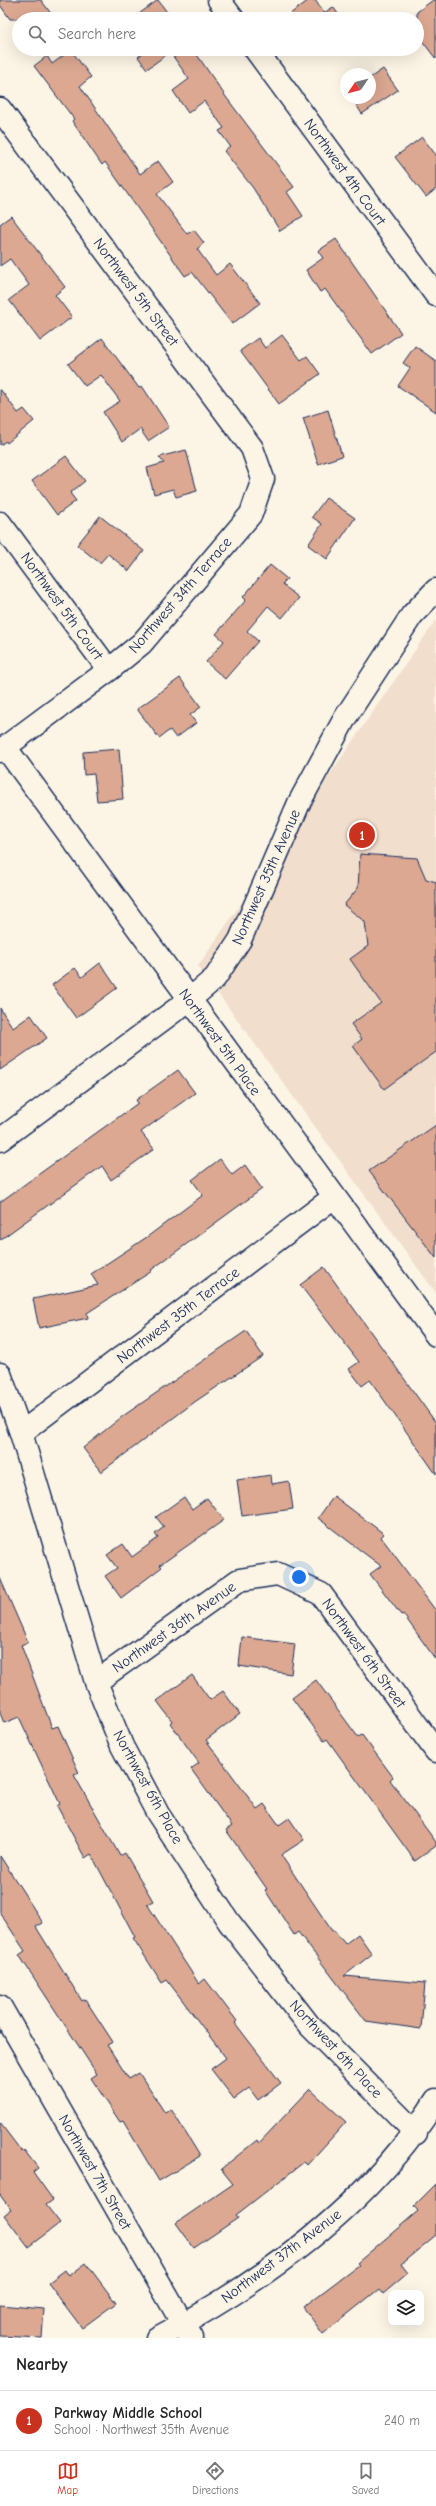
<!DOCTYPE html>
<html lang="en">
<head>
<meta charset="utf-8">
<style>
  :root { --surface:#fff; --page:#f6f6f6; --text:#222; --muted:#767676; --line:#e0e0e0; --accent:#c8321e }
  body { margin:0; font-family:"Comic Neue",sans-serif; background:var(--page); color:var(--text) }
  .controls { position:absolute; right:12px; bottom:12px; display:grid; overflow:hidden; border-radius:8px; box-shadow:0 4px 16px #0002 }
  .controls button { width:36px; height:36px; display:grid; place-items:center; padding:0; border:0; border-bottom:1px solid var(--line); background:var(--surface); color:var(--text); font:20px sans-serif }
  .compass { position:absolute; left:340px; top:68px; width:36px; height:36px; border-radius:50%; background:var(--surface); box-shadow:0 4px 16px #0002; rotate:235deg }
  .you { position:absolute; left:299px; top:1577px; width:14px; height:14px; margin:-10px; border:3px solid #fff; border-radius:50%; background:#1a73e8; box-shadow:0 0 0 6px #1a73e833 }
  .badge { display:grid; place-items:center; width:26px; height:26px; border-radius:50%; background:var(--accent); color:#fff; font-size:13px; font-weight:700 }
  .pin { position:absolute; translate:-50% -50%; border:2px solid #fff; box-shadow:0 1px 4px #0006 }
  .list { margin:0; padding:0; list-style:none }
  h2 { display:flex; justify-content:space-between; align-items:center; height:52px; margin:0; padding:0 16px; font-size:17px }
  h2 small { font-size:13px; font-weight:400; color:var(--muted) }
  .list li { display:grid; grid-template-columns:26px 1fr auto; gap:12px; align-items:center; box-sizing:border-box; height:60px; padding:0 16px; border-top:1px solid var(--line) }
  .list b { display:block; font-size:15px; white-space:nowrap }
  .list p { margin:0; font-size:13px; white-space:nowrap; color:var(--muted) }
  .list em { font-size:13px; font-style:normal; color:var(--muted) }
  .icon { flex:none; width:22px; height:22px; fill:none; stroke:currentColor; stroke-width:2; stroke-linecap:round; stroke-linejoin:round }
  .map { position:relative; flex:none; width:436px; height:2338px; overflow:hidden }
  .search { position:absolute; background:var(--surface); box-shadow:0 4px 16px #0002; left:12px; right:12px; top:12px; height:44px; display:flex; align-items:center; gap:10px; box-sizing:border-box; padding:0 14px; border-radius:22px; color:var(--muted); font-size:15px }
  .sheet { height:112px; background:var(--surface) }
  nav { display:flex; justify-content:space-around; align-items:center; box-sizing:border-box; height:56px; border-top:1px solid var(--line); background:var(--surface); font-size:11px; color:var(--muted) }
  nav a { display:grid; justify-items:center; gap:2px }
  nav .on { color:var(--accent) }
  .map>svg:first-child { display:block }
  .built { fill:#f2decc }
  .building { fill:#dca891; stroke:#1b2f5e }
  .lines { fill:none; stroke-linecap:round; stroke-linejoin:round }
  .minor-casing { stroke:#1b2f5e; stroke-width:25 }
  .minor { stroke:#fcf5e5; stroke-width:22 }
  .labels { text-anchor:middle; stroke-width:3; stroke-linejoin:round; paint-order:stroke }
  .street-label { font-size:15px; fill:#1b2f5e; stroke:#fcf5e5 }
</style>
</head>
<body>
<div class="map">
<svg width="436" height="2338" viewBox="0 0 436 2338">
  <rect width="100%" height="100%" fill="#fcf5e5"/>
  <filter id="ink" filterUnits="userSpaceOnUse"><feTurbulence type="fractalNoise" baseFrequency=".025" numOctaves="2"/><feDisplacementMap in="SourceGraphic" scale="8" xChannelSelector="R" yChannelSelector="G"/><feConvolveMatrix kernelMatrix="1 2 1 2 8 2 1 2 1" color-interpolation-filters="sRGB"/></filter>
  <g filter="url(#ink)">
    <path class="built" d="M436 620V1293L198 966Z"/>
    <path class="building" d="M0 0H41L55 19H10L0 5Z
      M158 0 172 19H132Z
      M309 0H315L324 13 333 7 342 19H294L290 14Z
      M433 0H436V59L417 34V12Z
      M143 49H193L226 97 294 187 287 192 303 216 280 231 253 188 224 151 230 146 219 131 224 128 204 101 188 113 173 91 189 79 170 52 147 69 138 57 145 51Z
      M71 50 91 77 80 86 140 174 158 161 173 182 157 194 187 234 194 230 204 243 197 249 216 275 230 264 260 303 232 324 192 272 185 276 105 162 102 165 72 121 74 119 34 66 47 56 52 64Z
      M383 69 398 90 362 114 352 98H370V78Z
      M422 137 436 155V189L426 197 395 157Z
      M11 216 65 287 55 295 72 317 40 341 9 300 29 285 10 259 0 266V224Z
      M336 239 401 333 372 354 325 289 320 292 306 270 323 258 318 251Z
      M282 335 301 360 307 356 320 374 279 404 240 351 258 338 265 348Z
      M102 338 139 388 142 386 169 427 148 441 140 429 122 442 103 412 120 401 101 375 85 386 68 364Z
      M415 346 436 361V412L398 386 410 368 403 363Z
      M0 389 18 413 24 409 34 421 7 443 6 441 0 445Z
      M328 410 342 456 318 464 303 418Z
      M186 450 197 491 176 497 173 489 154 494 147 468 164 463 159 457Z
      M66 456 85 481 70 493 76 501 57 515 32 481Z
      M326 498 355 518 327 559 308 545 322 524 312 517Z
      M100 516 144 551 129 571 108 554 100 563 77 545Z
      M270 565 287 579 282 584 299 598 282 618 268 606 247 631 258 641 225 679 206 662 224 641 216 634 246 600 243 597Z
      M180 678 201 707 190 715 196 723 176 738 170 730 159 738 137 709Z
      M119 749 123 799 97 801 94 774 84 775 83 752Z
      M360 854 417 858 426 879 436 882V1052L384 1089 353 1046 362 1039 351 1024 381 1003 350 959 368 946 365 922 344 905 358 888Z
      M100 963 117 988 76 1018 52 985 75 968 82 977Z
      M0 1008 13 1028 31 1015 47 1038 0 1070Z
      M178 1070 195 1093 141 1132 154 1149 111 1180 102 1166 0 1240V1202L138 1103 136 1100Z
      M436 1125V1258L369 1171Z
      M220 1159 232 1175 245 1165 262 1189 151 1270 152 1271 87 1313 88 1318 39 1328 33 1299 98 1285 91 1274 147 1237 203 1195 192 1180Z
      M324 1267 436 1423V1474L370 1380 362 1386 349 1369 359 1362 300 1285Z
      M246 1331 263 1356 196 1401 101 1472 83 1448 123 1416Z
      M271 1475 272 1484 289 1481 293 1509 242 1516 237 1480Z
      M334 1496 384 1534 381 1537 436 1611V1660L403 1614 401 1615 370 1574 381 1566 318 1518Z
      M184 1497 192 1509 207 1498 224 1520 160 1565 162 1567 121 1598 105 1576 117 1568 107 1555 123 1544 132 1557 158 1538 155 1534 164 1527 156 1517Z
      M0 1578 28 1642 21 1645 52 1728 58 1726 79 1773 74 1775 120 1856 125 1853 153 1901 147 1904 199 1984 205 1979 237 2021 235 2023 281 2083 258 2100 249 2088 234 2099 211 2069 226 2058 167 1980 162 1983 133 1938 135 1937 91 1854 85 1858 57 1806 60 1804 19 1717 4 1723 0 1713Z
      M242 1637 295 1644 291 1674 239 1666Z
      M192 1675 210 1700 223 1691 240 1714 206 1740 257 1809 264 1804 279 1825 289 1818 304 1840 281 1855 332 1931 334 1930 345 1944 358 1934 372 1954 344 1976 425 1983 421 2029 366 2021 298 1932 294 1935 265 1890 267 1889 226 1830 232 1826 191 1769 199 1763 170 1723 172 1721 157 1701Z
      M316 1680 358 1737 362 1735 393 1777 390 1780 436 1842V1846L415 1861 327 1739 324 1741 292 1698Z
      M0 1856 43 1923 36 1927 82 2001 85 1999 113 2042 107 2045 129 2079 139 2073 165 2113 171 2109 200 2156 159 2181 123 2121 120 2122 91 2078 97 2074 19 1955 25 1951 0 1913Z
      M310 2089 346 2122 307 2165 304 2162 236 2215 238 2218 194 2248 176 2223 233 2184 221 2169 257 2140 259 2143Z
      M0 2123 22 2152 24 2150 38 2168 33 2172 53 2200 46 2205 60 2223 28 2247 4 2215 11 2210 0 2195Z
      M436 2184V2235L401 2264 408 2273 383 2294 379 2289 323 2334 303 2307 359 2265 357 2263 418 2211 414 2206Z
      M86 2263 116 2303 82 2328 48 2283 65 2270 69 2276Z
      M0 2305 44 2309 42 2338 0 2336Z"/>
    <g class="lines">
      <g class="minor-casing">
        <path id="minor" d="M219 0 233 19
          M255 49 436 295
          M0 109 252 448 263 479 251 514 142 643 109 670 0 751
          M0 523 109 670
          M5 747 436 1335
          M0 1140 189 1000 215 978 240 940 299 803 345 718 412 615 436 590
          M0 1374 21 1433 96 1682 122 1746 158 1814 229 1922 309 2025 416 2133
          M21 1433 334 1197
          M96 1682 239 1580 278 1574 321 1594 436 1751
          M0 2006 191 2338
          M157 2338C265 2281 370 2205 436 2100"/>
      </g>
      <use href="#minor" class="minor"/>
    </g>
  </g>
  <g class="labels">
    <g class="street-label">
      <text transform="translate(345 172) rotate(54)" y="5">Northwest 4th Court</text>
      <text transform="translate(136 292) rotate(53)" y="5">Northwest 5th Street</text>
      <text transform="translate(180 595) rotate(-49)" y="5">Northwest 34th Terrace</text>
      <text transform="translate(62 606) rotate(54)" y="5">Northwest 5th Court</text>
      <text transform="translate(266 877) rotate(-66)" y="5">Northwest 35th Avenue</text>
      <text transform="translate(220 1042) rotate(54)" y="5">Northwest 5th Place</text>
      <text transform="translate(178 1315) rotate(-37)" y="5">Northwest 35th Terrace</text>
      <text transform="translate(174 1627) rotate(-35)" y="5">Northwest 36th Avenue</text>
      <text transform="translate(364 1653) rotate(54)" y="5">Northwest 6th Street</text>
      <text transform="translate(148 1787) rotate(61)" y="5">Northwest 6th Place</text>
      <text transform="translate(336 2049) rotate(47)" y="5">Northwest 6th Place</text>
      <text transform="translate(95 2172) rotate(60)" y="5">Northwest 7th Street</text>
      <text transform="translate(281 2256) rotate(-37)" y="5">Northwest 37th Avenue</text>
    </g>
  </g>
</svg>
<div class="controls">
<button><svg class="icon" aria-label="layers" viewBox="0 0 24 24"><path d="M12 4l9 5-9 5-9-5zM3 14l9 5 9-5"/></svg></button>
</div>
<svg class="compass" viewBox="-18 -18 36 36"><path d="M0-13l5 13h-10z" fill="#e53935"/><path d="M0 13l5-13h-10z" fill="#767676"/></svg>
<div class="you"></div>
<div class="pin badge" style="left:362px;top:835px">1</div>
<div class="search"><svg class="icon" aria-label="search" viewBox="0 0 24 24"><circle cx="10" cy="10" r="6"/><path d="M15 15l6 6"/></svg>Search here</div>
</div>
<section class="sheet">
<h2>Nearby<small></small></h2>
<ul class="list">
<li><span class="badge">1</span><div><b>Parkway Middle School</b><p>School · Northwest 35th Avenue</p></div><em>240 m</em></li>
</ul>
</section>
<nav>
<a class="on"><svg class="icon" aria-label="map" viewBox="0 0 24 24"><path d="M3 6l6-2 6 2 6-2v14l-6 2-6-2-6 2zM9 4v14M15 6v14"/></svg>Map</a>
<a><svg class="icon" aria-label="directions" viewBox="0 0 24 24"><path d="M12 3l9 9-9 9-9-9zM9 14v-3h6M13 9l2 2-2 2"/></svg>Directions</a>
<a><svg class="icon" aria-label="saved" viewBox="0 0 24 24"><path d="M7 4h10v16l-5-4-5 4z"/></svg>Saved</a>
</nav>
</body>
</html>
